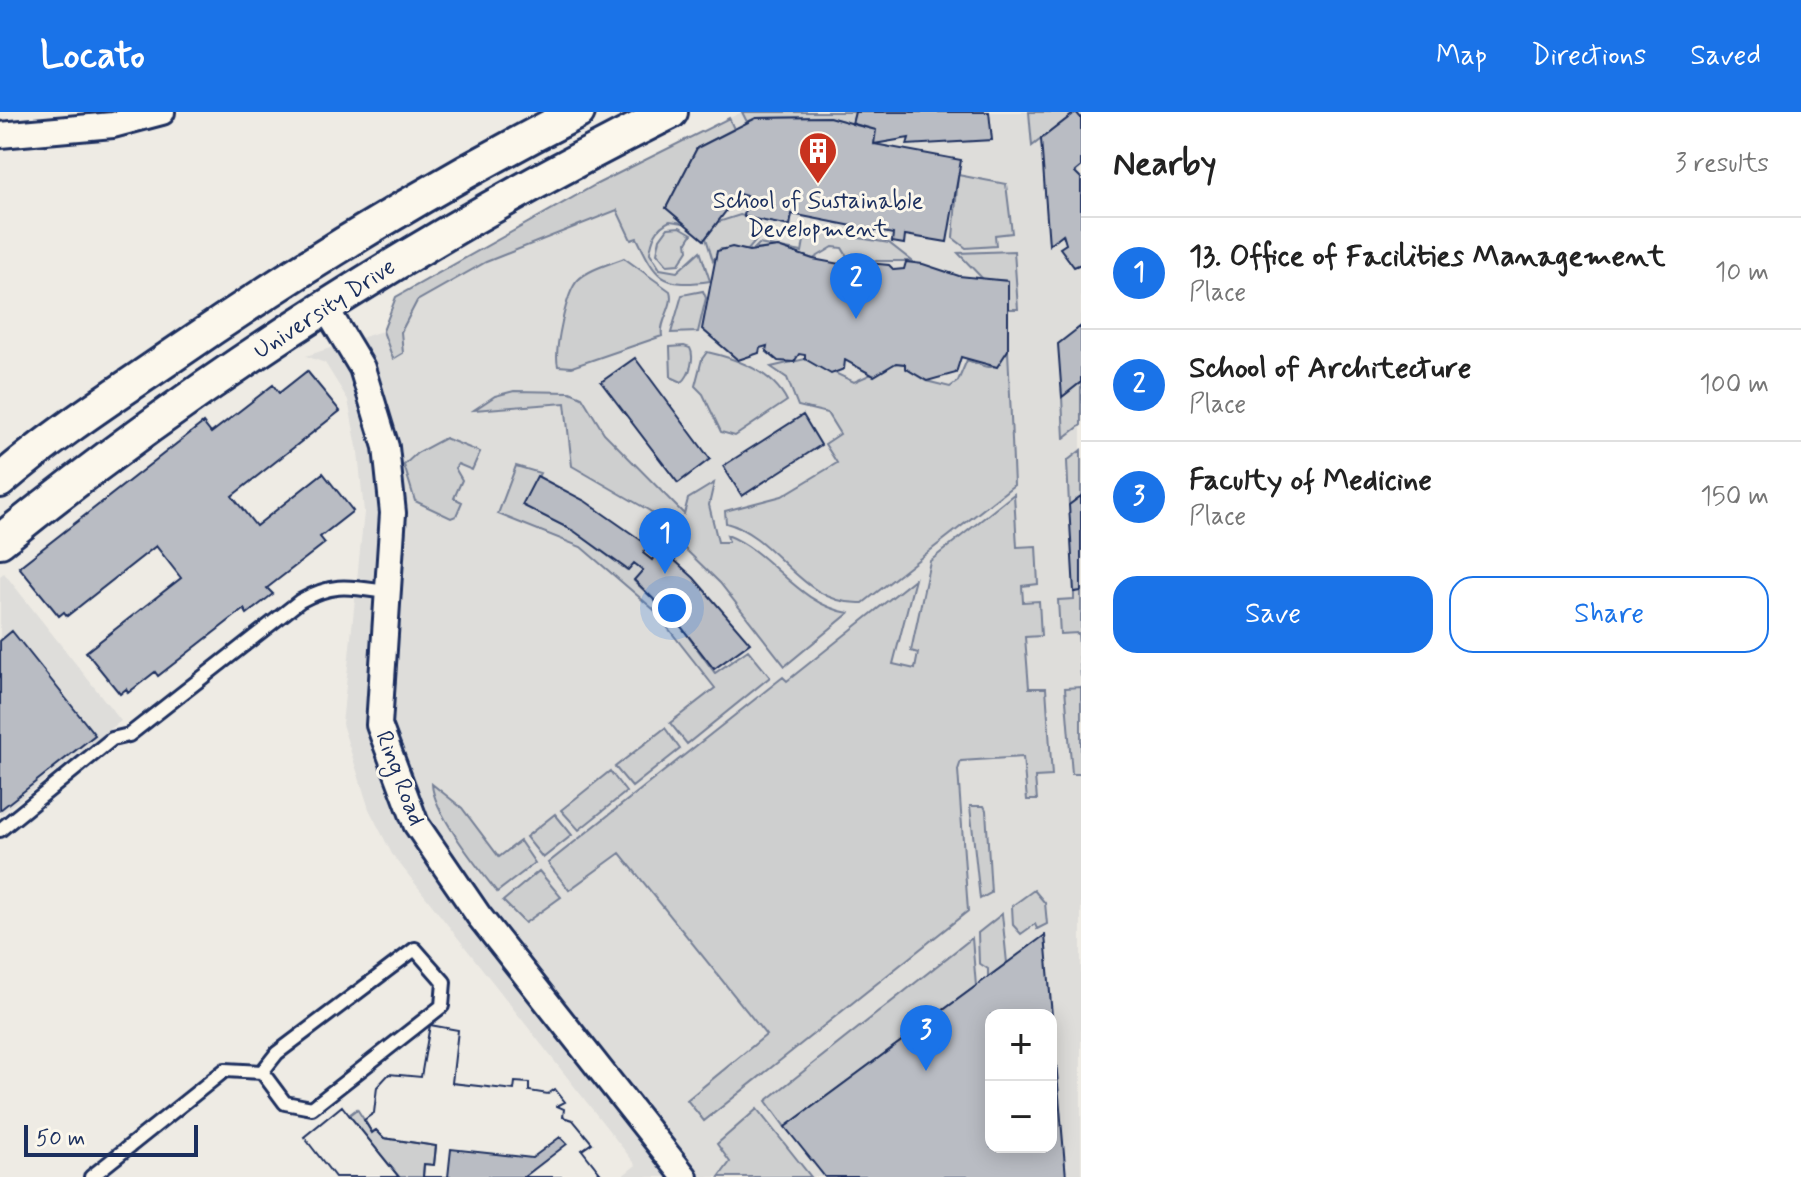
<!DOCTYPE html>
<html lang="en">
<head>
<meta charset="utf-8">
<style>
  :root { --surface:#fff; --page:#f6f6f6; --text:#222; --muted:#767676; --line:#e0e0e0; --accent:#1a73e8 }
  body { margin:0; font-family:Mynerve,sans-serif; background:var(--page); color:var(--text) }
  .controls { position:absolute; right:24px; bottom:24px; display:grid; overflow:hidden; border-radius:16px; box-shadow:0 4px 20px #0003 }
  .controls button { width:72px; height:72px; display:grid; place-items:center; padding:0; border:0; border-bottom:2px solid var(--line); background:var(--surface); color:var(--text); font:40px sans-serif }
  .scale { position:absolute; left:24px; bottom:20px; width:174px; box-sizing:border-box; padding-left:8px; border:4px solid #1b2f5e; border-top:0; font-size:22px; line-height:28px; white-space:nowrap; color:#1b2f5e; -webkit-text-stroke:6px #fbf7ec; paint-order:stroke }
  .you { position:absolute; left:672px; top:496px; width:28px; height:28px; margin:-20px; border:6px solid #fff; border-radius:50%; background:#1a73e8; box-shadow:0 0 0 12px #1a73e833 }
  .badge { display:grid; place-items:center; width:52px; height:52px; border-radius:50%; background:var(--accent); color:#fff; font-size:26px; font-weight:700 }
  .pin { position:absolute; translate:-50% -66px; filter:drop-shadow(0 2px 4px #0008) }
  .pin::after { content:''; position:absolute; top:42px; width:28px; height:24px; background:inherit; clip-path:polygon(0 0,100% 0,50% 100%) }
  .list { margin:0; padding:0; list-style:none }
  h2 { display:flex; justify-content:space-between; align-items:center; height:104px; margin:0; padding:0 32px; font-size:34px }
  h2 small { font-size:26px; font-weight:400; color:var(--muted) }
  .list li { display:grid; grid-template-columns:52px 1fr auto; gap:24px; align-items:center; box-sizing:border-box; height:112px; padding:0 32px; border-top:2px solid var(--line) }
  .list b { display:block; font-size:30px; white-space:nowrap }
  .list p { margin:0; font-size:26px; white-space:nowrap; color:var(--muted) }
  .list em { font-size:26px; font-style:normal; color:var(--muted) }
  .actions { display:flex; gap:16px; padding:24px 32px }
  .actions a { flex:1; padding:18px 0; border:2px solid var(--accent); border-radius:24px; text-align:center; font-size:28px; color:var(--accent) }
  .actions .main { background:var(--accent); color:#fff }
  .map { position:relative; flex:none; width:1081px; height:1065px; overflow:hidden }
  header { display:flex; align-items:center; gap:48px; box-sizing:border-box; height:112px; padding:0 40px; background:var(--accent); color:#fff }
  header strong { font-size:38px }
  nav { display:flex; gap:44px; margin-inline-start:auto; font-size:28px }
  main { display:flex }
  aside { flex:1; background:var(--surface) }
  .map>svg:first-child { display:block }
  .built { fill:#deddda; fill-rule:evenodd }
  .green { fill:#cecfcf; stroke:#747f96; stroke-width:2 }
  .building { fill:#b9bcc3; stroke:#1b2f5e; stroke-width:2; fill-rule:evenodd }
  .lines { fill:none; stroke-linecap:round; stroke-linejoin:round }
  .lane-casing { stroke:#1b2f5e; stroke-width:18 }
  .street-casing { stroke:#1b2f5e; stroke-width:30 }
  .secondary-casing { stroke:#1b2f5e; stroke-width:38 }
  .lane { stroke:#fbf7ec; stroke-width:12 }
  .street { stroke:#fbf7ec; stroke-width:24 }
  .secondary { stroke:#fbf7ec; stroke-width:32 }
  .labels { text-anchor:middle; stroke-width:6; stroke-linejoin:round; paint-order:stroke }
  .poi-label { font-size:24px; fill:#1b2f5e; stroke:#fbf7ec }
  .street-label { font-size:24px; fill:#1b2f5e; stroke:#fbf7ec }
</style>
</head>
<body>
<header>
<strong>Locato</strong>
<nav><a>Map</a><a>Directions</a><a>Saved</a></nav>
</header>
<main>
<div class="map">
<svg width="1081" height="1065" viewBox="0 0 1081 1065">
  <rect width="100%" height="100%" fill="#eeebe4"/>
  <filter id="ink" filterUnits="userSpaceOnUse"><feTurbulence type="fractalNoise" baseFrequency=".0125" numOctaves="2"/><feDisplacementMap in="SourceGraphic" scale="16" xChannelSelector="R" yChannelSelector="G"/><feConvolveMatrix kernelMatrix="1 2 1 2 8 2 1 2 1" color-interpolation-filters="sRGB"/></filter>
  <g filter="url(#ink)">
    <path class="built" d="M742 0H1081V1065H621L636 1053 392 742 369 697 342 612 364 400 358 340 348 288 325 251 306 244 382 219 396 185 597 72ZM991 903H1051V1035H991Z
      M4 461 121 609 0 703V464Z"/>
    <path class="green" d="M742 0H855L852 12 829 5 756 6 747 10Z
      M1029 0H1076L1032 34Z
      M729 6 734 17 697 36 666 96 684 111 670 109C656 115 652 127 650 141L660 157 677 160 700 139 710 169C661 176 656 166 637 126L631 128 617 98 486 150 417 189 401 220 403 241 393 247 383 219 396 185 597 72Z
      M958 63 1006 72 1012 121 995 123 996 134 966 136 953 126Z
      M740 103 759 108V125L748 138 720 137 713 149 706 126 718 110Z
      M680 115 692 122 687 130 688 138 679 152 667 153 657 141 660 127 668 116Z
      M806 117 889 131 912 149H850L842 136 833 135 813 147 778 135 753 138 759 132 802 140Z
      M1014 139 1018 197H1008V169L983 167 958 141Z
      M624 146 670 179C675 194 659 209 662 224L572 255 558 254C554 239 566 180 578 168 589 157 610 152 624 146Z
      M703 179 706 186 698 220 671 221 682 183Z
      M684 234 690 236C695 245 690 264 682 270L671 265 670 235Z
      M1008 238 1014 373 863 491C800 494 779 425 726 411L725 399 782 384 837 351 825 332 840 322 827 301 798 294 787 266 771 255 805 247 854 270 896 251 905 252V256L926 269 950 275 958 269 967 248C992 257 993 261 1008 238Z
      M707 240C738 247 773 260 787 289L735 324 721 320 703 282 695 274 702 247Z
      M1081 270V313L1064 326 1062 285Z
      M514 279 570 280 582 285 604 321 684 402 688 387 714 371 709 393 718 430H729L727 423C773 441 796 492 849 501L785 554 720 471 680 432 676 421 650 399 572 354 565 291 474 298 495 284Z
      M445 326 480 340 472 358 458 352 455 356 462 368 454 386 462 390 456 404 451 406 415 389 404 353 417 341Z
      M1081 338V384L1069 393 1067 349Z
      M516 354 540 361 523 393 574 419 627 458 634 451 643 458 634 469 679 512 715 561 748 538 770 565 687 632 670 611 715 576 653 497 581 435 498 402Z
      M1014 382 1017 435 1036 434 1038 472 1022 474 1023 490 1039 489 1041 524 1025 525 1029 576H1046L1052 664 1035 665 1037 688H1027L1023 645 961 649 958 658 968 799 704 1009 687 988 766 923 620 741 569 778 548 751 783 565 787 569 915 467 893 552 915 557 918 541 911 539 930 449Z
      M1081 479V565L1078 521 1060 522 1058 488 1074 487V480Z
      M1081 575V662H1072L1065 576Z
      M665 616 680 637 632 675 615 655Z
      M610 659 626 680 579 718 561 698Z
      M432 672 462 696 499 745 520 729 535 751 497 780C479 757 433 700 432 672Z
      M970 694H984L986 698 991 781 980 787Z
      M555 702 572 723 543 746 526 725Z
      M539 759 561 785 525 811 503 789Z
      M1034 778 1045 791 1047 812 1037 817 1035 812 1021 822 1013 813 1012 794Z
      M1002 802 1007 851 988 865V857L979 851 978 821Z
      M972 826 976 874 785 1015 766 989Z
      M357 997 372 1020 376 1018 384 1026 436 1034 434 1053 424 1052 423 1065H399L349 1003Z
      M757 997 811 1065H719L730 1050 717 1032Z"/>
    <path class="building" d="M855 0H989L992 28 907 33 909 26 874 32 876 18 852 12Z
      M1076 0 1081 6V55L1075 60 1081 66V152L1074 155 1060 136 1066 132 1063 122 1049 133 1041 27Z
      M829 5 876 18 874 32 961 48 947 130 905 123 904 132 892 130 893 122 792 102 790 114 744 105 746 84 739 82 704 128 666 96 697 36 756 6Z
      M732 135 749 139 778 135 813 147 855 155 858 150 889 153 894 158 904 157 906 150 923 152 959 164 1008 169V238L997 255 961 245 956 261 927 269 905 256V252L896 251 874 264 845 248 844 257 831 262 805 247V243L799 242 794 250 778 249 766 239 767 234 760 236 759 241 738 248 702 217 717 139Z
      M1081 214V270L1062 285 1058 232Z
      M635 246 710 347 678 371 601 270Z
      M307 259 340 299 232 384 256 414 323 361 353 399 320 425 325 431 267 476 273 482 247 502 244 497 158 564 155 560 128 581 126 577 120 582 86 540 181 466 156 434 67 504 64 500 59 504 19 455 203 311 211 321 273 273 279 281Z
      M803 303 821 333 742 384 723 354Z
      M537 364 585 389 648 433 643 441 652 448 661 436 694 466 750 531 714 557 679 512 634 468 643 458 634 451 628 458 574 419 522 393Z
      M1081 384V479L1074 480 1069 393Z
      M12 519 95 623 0 698V529Z
      M1045 823 1066 1065H825L785 1015ZM991 903H1051V1035H991Z
      M430 913 458 918 452 971 514 978 515 970 529 971V979L548 982 555 977 565 990 557 994 564 997 563 1005 573 1008 592 1031 582 1038 603 1065H524L567 1032 560 1025 532 1046 451 1037 448 1065H423L424 1052 434 1053 436 1034 384 1026 376 1018 372 1021 364 1008 374 1001 377 975 389 962 421 965Z
      M430 913 458 918 452 971 514 978 515 970 529 971V979L548 982 555 977 565 990 557 994 564 997 563 1005 573 1008 592 1031 582 1038 603 1065H423L424 1052 434 1053 436 1034 384 1026 376 1018 372 1021 364 1008 374 1001 377 975 389 962 421 965Z
      M342 994 349 1003 399 1065H335L304 1025Z
      M342 994 349 1003 399 1065H335L304 1025Z"/>
    <g class="lines">
      <g class="lane-casing">
        <path id="lane" d="M0 718 112 627 129 623 300 489C334 470 350 475 386 480
          M91 1065 225 958 262 960 285 991 312 996 442 894 444 870 415 837 277 941 262 960"/>
      </g>
      <g class="street-casing">
        <path id="street" d="M0 23 113 13 162 0
          M324 193 362 256 386 335 393 401 379 613 416 712 479 804 685 1065"/>
      </g>
      <g class="secondary-casing">
        <path id="secondary" d="M0 369C53 323 114 284 172 244 302 154 437 72 578 0
          M0 429C208 261 432 119 671 0"/>
      </g>
      <use href="#lane" class="lane"/>
      <use href="#street" class="street"/>
      <use href="#secondary" class="secondary"/>
    </g>
  </g>
  <defs>
    <g id="building-pin" transform="scale(2)"><path d="M0 17L-7.5 6A9.5 9.5 0 1 1 7.5 6Z" fill="#c8321e" stroke="#fbf7ec"/><path d="M-4-6H4V6H1V3H-1V6H-4ZM-2.5-4.3h1.7v1.8h-1.7ZM.8-4.3h1.7v1.8H.8ZM-2.5-1h1.7V.8h-1.7ZM.8-1h1.7V.8H.8Z" fill="#fff"/></g>
  </defs>
  <g fill-rule="evenodd">
    <use href="#building-pin" x="818" y="39"/>
  </g>
  <g class="labels">
    <g class="poi-label">
      <text x="818" y="96">School of Sustainable<tspan x="818" dy="28">Development</tspan></text>
    </g>
    <g class="street-label">
      <text transform="translate(324 196) rotate(-33)" y="8">University Drive</text>
      <text transform="translate(401 666) rotate(69)" y="8">Ring Road</text>
    </g>
  </g>
</svg>
<div class="controls">
<button>+</button>
<button>−</button>
</div>
<div class="scale">50 m</div>
<div class="you"></div>
<div class="pin badge" style="left:665px;top:462px">1</div>
<div class="pin badge" style="left:856px;top:207px">2</div>
<div class="pin badge" style="left:926px;top:959px">3</div>
</div>
<aside>
<h2>Nearby<small>3 results</small></h2>
<ul class="list">
<li><span class="badge">1</span><div><b>13. Office of Facilities Management</b><p>Place</p></div><em>10 m</em></li>
<li><span class="badge">2</span><div><b>School of Architecture</b><p>Place</p></div><em>100 m</em></li>
<li><span class="badge">3</span><div><b>Faculty of Medicine</b><p>Place</p></div><em>150 m</em></li>
</ul>
<div class="actions"><a class="main">Save</a><a>Share</a></div>
</aside>
</main>
</body>
</html>
